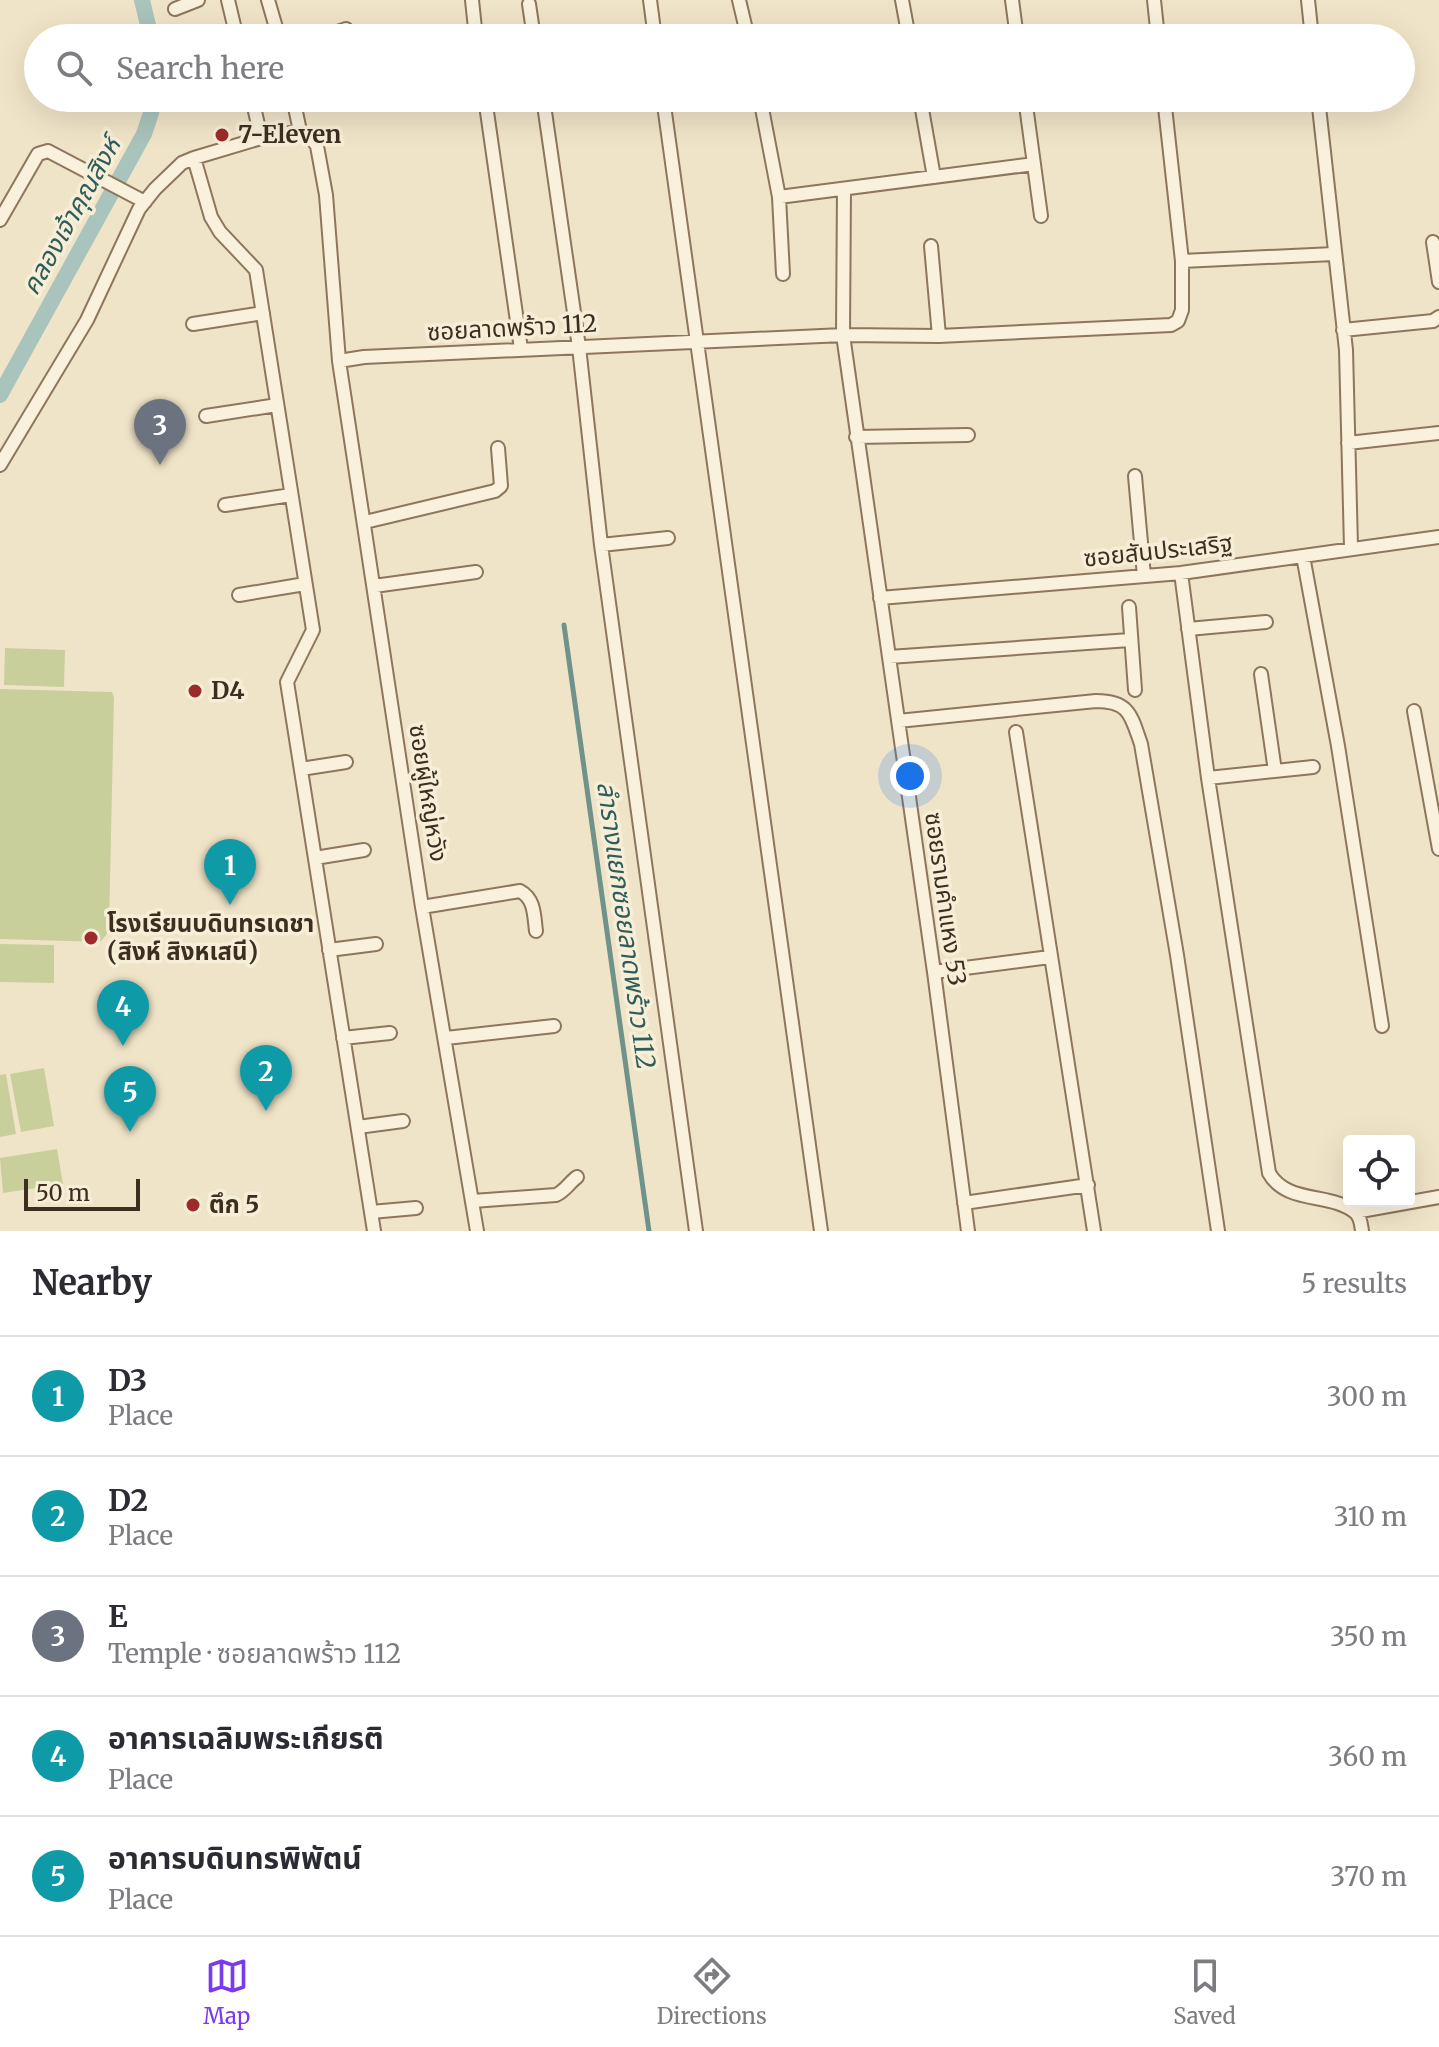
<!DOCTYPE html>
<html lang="en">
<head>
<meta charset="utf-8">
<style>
  :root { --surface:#fff; --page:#f7f7f7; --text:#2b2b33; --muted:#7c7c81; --line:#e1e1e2; --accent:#7c3aed }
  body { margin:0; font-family:Merriweather,"Noto Sans Thai",serif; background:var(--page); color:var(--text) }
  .controls { position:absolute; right:24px; bottom:24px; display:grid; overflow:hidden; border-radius:8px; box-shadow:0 8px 32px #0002 }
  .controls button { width:72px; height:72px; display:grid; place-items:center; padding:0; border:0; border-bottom:2px solid var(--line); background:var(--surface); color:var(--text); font:40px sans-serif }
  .scale { position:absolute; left:24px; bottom:20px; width:116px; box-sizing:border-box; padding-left:8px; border:4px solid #3d2e20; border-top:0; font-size:22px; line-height:28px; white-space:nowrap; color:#3d2e20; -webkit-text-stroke:6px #f7eed8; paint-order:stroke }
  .you { position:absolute; left:910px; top:776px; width:28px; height:28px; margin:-20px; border:6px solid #fff; border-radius:50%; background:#1a73e8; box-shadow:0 0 0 12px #1a73e833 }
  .badge { display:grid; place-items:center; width:52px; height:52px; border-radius:50%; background:var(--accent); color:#fff; font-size:26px; font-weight:700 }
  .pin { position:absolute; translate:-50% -66px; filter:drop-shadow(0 2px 4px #0008) }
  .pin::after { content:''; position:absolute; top:42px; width:28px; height:24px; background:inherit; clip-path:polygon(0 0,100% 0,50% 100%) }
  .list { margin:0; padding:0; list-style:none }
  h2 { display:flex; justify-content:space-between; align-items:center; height:104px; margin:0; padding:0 32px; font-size:34px }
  h2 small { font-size:26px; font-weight:400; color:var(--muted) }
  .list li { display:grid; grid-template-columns:52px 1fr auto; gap:24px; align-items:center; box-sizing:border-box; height:120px; padding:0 32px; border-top:2px solid var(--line) }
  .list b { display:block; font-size:30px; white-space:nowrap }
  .list p { margin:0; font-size:26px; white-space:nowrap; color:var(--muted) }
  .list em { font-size:26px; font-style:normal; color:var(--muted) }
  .icon { flex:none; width:44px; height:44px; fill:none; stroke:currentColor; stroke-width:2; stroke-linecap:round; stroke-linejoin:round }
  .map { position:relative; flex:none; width:1439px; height:1231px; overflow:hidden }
  .search { position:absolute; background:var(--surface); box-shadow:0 8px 32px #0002; left:24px; right:24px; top:24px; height:88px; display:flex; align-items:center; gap:20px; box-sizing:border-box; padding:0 28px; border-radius:44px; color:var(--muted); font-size:30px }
  .sheet { height:704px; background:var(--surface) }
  nav { display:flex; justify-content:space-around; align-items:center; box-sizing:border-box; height:112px; border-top:2px solid var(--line); background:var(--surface); font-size:22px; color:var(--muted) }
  nav a { display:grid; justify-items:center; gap:4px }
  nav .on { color:var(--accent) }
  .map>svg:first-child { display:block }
  .green { fill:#c9cf9b }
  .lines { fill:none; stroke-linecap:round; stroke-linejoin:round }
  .stream { stroke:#6f938a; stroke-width:5 }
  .canal { stroke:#a9c4bc; stroke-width:16 }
  .street-casing { stroke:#8d765c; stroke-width:16 }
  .street { stroke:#faf1dc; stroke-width:12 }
  .poi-dot { fill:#9e2a2b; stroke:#f7eed8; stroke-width:3 }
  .labels { text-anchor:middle; stroke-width:7; stroke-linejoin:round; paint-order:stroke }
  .poi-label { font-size:24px; font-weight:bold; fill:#3d2e20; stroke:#f7eed8; text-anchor:start }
  .street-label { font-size:24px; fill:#3d2e20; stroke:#f7eed8 }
  .water-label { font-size:26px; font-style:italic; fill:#2f5d5a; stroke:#f7eed8 }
</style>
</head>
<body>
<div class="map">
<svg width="1439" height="1231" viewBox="0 0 1439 1231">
  <rect width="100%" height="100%" fill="#f0e4c8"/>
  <path class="green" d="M5 648 65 650 64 687 4 685Z
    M0 689 112 692 114 698 109 928 107 934 100 942 0 939Z
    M0 944 54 945V983L0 982Z
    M44 1068 54 1126 21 1132 10 1074Z
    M6 1074 16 1134 0 1137V1075Z
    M57 1149 63 1184 3 1193 0 1158Z"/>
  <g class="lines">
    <path class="stream" d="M564 625 649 1231"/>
    <path class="canal" d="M142 0 151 38
      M0 395 144 134 151 113 153 98"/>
    <g class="street-casing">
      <path id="street" d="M228 0 237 38
        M268 0 279 38
        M472 0 476 38
        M650 0 655 38
        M739 0 748 38
        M902 0 909 38
        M1012 0 1017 38
        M1154 0 1158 38
        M1308 0 1312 38
        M529 4 534 38
        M175 9 198 0
        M320 38 346 29
        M252 98 261 138
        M293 98 300 131
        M485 98 521 349
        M543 98 579 347 601 545 696 1231
        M663 98 821 1231
        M760 98 779 197 783 274
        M920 98 934 177
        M1025 98 1041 216
        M1318 98 1346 350 1351 547
        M194 158 211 217 220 232 256 270 313 630 287 682 374 1231
        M844 189 843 335 934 972 968 1231
        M779 197 1034 164
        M0 220 38 154 48 151 145 202
        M1433 242 1439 282
        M931 246 939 336
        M1182 261 1334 254
        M193 324 263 313
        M1343 330 1433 321 1439 317
        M339 361 364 357 843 335 939 336 1171 325 1178 321 1182 310V261L1164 98
        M206 416 277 405
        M856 437 968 435
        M1348 443 1439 433
        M0 465 87 320 139 209 155 189 182 163 194 158 261 138 300 131 310 136 317 146 326 195 339 361 422 907 477 1231
        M1135 476 1144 576
        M225 505 291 495
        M365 522 495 491 501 486 498 448
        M601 545 668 538
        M1303 556 1338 746 1382 1026
        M1181 573 1208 778 1269 1173C1287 1205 1332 1192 1356 1213 1361 1218 1361 1225 1362 1231
        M374 586 476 572
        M239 595 305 584
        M880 598 1181 573 1439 537
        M1129 607 1135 690
        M1188 629 1266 622
        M889 657 1130 640
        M1261 674 1275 771
        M1414 711 1439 849
        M898 721 1096 701C1130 701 1131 716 1141 744L1177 955 1218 1231
        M1016 732 1094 1231
        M301 769 346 762
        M1208 778 1313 767
        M315 858 364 850
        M422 907 520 891C535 899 534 916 536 931
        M329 950 376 944
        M934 972 1050 957
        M343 1038 390 1033
        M446 1038 554 1026
        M358 1127 403 1121
        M473 1201 556 1195C565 1191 569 1183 577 1177
        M964 1203 1088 1185
        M371 1212 416 1208
        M1355 1212 1439 1197"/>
    </g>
    <use href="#street" class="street"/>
  </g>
  <g class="poi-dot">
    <circle cx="222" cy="135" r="8"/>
    <circle cx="195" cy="691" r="8"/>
    <circle cx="91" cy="938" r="8"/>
    <circle cx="193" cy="1205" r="8"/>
  </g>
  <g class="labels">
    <g class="poi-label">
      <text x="238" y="143">7-Eleven</text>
      <text x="211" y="699">D4</text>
      <text x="107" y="932">โรงเรียนบดินทรเดชา<tspan x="107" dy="28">(สิงห์ สิงหเสนี)</tspan></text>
      <text x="209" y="1213">ตึก 5</text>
    </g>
    <g class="street-label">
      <text transform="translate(512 328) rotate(-3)" y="8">ซอยลาดพร้าว 112</text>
      <text transform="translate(1158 551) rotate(-6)" y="8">ซอยสันประเสริฐ</text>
      <text transform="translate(428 793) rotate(81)" y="8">ซอยผู้ใหญ่หวัง</text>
      <text transform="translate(945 899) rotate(82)" y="8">ซอยรามคำแหง 53</text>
    </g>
    <g class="water-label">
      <text transform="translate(71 216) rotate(-61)" y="9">คลองเจ้าคุณสิงห์</text>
      <text transform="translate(626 925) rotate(82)" y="9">ลำรางแยกซอยลาดพร้าว 112</text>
    </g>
  </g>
</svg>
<div class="controls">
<button><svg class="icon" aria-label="locate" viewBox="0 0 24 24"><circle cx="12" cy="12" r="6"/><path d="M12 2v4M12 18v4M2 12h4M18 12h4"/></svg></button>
</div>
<div class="scale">50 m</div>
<div class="you"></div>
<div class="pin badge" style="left:230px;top:905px;background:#0f9aa8">1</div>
<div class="pin badge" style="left:266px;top:1111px;background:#0f9aa8">2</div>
<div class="pin badge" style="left:160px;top:465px;background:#6b7280">3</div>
<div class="pin badge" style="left:123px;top:1046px;background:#0f9aa8">4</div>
<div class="pin badge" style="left:130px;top:1132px;background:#0f9aa8">5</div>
<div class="search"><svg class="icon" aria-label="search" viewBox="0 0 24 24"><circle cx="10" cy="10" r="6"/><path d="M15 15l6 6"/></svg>Search here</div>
</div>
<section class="sheet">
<h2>Nearby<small>5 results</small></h2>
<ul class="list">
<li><span class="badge" style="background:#0f9aa8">1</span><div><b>D3</b><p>Place</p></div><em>300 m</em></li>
<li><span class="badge" style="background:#0f9aa8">2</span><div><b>D2</b><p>Place</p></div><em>310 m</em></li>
<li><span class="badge" style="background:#6b7280">3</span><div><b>E</b><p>Temple · ซอยลาดพร้าว 112</p></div><em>350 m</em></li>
<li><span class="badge" style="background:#0f9aa8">4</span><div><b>อาคารเฉลิมพระเกียรติ</b><p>Place</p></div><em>360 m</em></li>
<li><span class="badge" style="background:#0f9aa8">5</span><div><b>อาคารบดินทรพิพัตน์</b><p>Place</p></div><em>370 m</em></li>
</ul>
</section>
<nav>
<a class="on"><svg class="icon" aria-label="map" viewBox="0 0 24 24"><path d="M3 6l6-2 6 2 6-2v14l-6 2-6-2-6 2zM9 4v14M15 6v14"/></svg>Map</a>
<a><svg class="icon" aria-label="directions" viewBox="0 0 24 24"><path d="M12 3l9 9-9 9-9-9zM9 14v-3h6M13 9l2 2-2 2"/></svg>Directions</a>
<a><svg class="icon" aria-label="saved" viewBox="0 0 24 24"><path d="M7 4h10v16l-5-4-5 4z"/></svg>Saved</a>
</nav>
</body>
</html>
